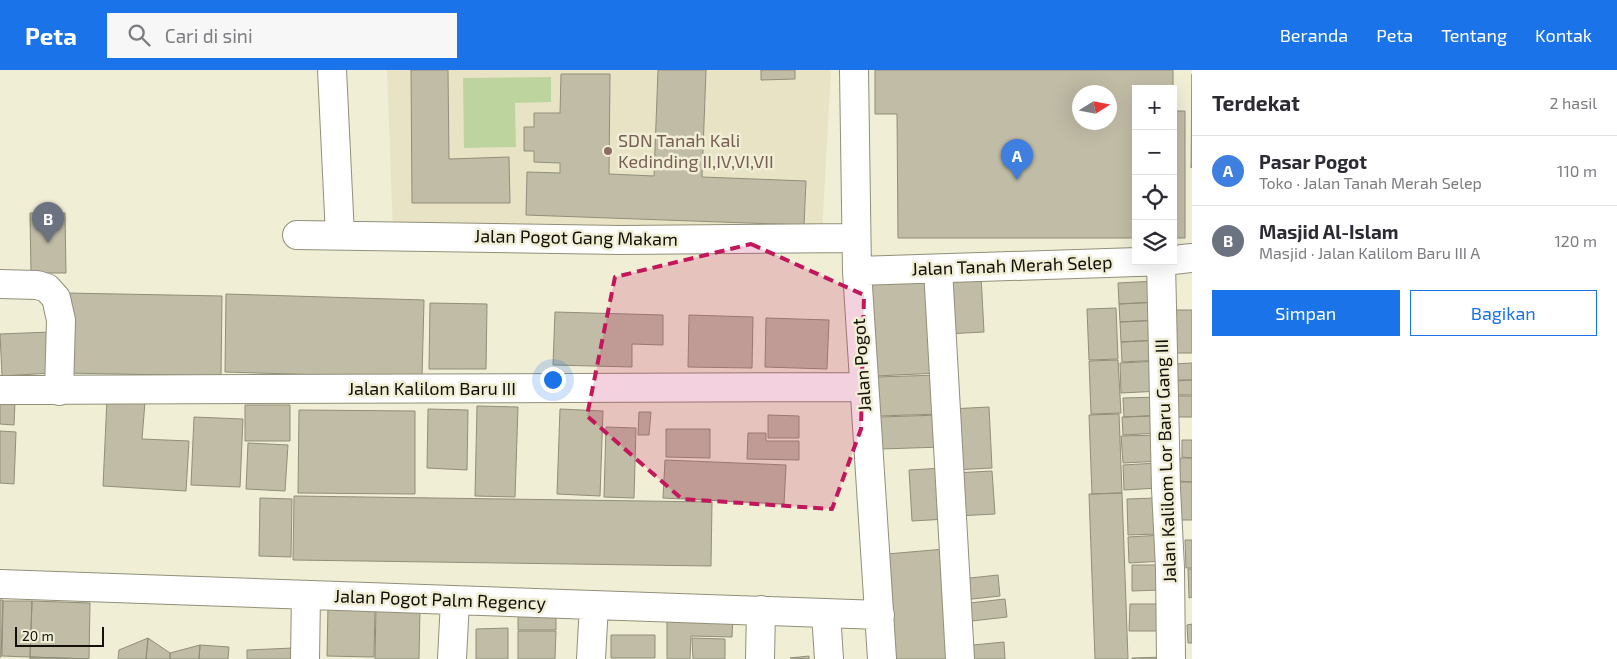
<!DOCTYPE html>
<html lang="id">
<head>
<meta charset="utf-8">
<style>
  :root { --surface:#fff; --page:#f7f7f7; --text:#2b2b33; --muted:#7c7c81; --line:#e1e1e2; --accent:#1a73e8 }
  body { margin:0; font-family:"Exo 2",sans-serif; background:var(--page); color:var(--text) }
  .controls { position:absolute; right:15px; top:15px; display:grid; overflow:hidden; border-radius:0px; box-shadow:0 5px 20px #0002 }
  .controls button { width:45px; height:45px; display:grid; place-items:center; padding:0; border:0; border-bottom:1px solid var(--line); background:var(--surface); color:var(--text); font:25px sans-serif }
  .compass { position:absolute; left:1072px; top:15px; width:45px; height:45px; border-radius:50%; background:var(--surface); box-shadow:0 5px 20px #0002; rotate:79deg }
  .scale { position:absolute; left:15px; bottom:12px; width:89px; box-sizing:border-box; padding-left:5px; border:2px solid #121008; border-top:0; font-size:14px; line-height:18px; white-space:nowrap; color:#121008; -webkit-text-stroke:4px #f1eed6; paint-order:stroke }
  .you { position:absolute; left:552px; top:309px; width:18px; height:18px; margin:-12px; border:4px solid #fff; border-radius:50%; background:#1a73e8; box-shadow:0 0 0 8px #1a73e833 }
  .badge { display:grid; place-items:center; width:32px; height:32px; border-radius:50%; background:var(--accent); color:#fff; font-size:16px; font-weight:700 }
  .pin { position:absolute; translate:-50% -41px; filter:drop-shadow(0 1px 2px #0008) }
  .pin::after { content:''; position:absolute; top:26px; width:18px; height:15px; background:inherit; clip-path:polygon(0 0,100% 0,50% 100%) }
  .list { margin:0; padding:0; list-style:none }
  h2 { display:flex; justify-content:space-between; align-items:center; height:65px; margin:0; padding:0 20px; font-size:21px }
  h2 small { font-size:16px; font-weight:400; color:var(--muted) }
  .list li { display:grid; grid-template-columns:32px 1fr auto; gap:15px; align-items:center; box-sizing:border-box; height:70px; padding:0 20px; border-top:1px solid var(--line) }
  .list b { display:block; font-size:19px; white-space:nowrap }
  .list p { margin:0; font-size:16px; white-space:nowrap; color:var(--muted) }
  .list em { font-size:16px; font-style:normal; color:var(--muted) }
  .actions { display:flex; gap:10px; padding:15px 20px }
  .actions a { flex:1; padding:11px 0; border:1px solid var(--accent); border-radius:0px; text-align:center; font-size:18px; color:var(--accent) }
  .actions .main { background:var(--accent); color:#fff }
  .icon { flex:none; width:28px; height:28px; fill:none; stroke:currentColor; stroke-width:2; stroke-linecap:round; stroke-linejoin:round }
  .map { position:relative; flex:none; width:1192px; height:589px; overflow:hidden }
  header { display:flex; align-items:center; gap:30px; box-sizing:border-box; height:70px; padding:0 25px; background:var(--accent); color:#fff }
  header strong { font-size:24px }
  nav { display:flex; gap:28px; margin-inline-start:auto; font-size:18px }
  .search { width:350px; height:45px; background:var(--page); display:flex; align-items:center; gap:12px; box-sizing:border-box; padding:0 18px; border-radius:0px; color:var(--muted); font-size:19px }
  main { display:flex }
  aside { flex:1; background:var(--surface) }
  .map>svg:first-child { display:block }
  .built { fill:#e8e3c4 }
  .green { fill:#bed49f }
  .building { fill:#c0bca6; stroke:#918e79; fill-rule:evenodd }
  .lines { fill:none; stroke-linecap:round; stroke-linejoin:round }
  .minor-casing { stroke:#928f7a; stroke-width:30 }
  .minor { stroke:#fff; stroke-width:28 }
  .marked { fill:#c2185b; fill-opacity:0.2; stroke:#c2185b; stroke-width:4; stroke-dasharray:10 6; stroke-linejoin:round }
  .education-dot { fill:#8d6e63; stroke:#f1eed6; stroke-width:2 }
  .labels { text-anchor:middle; stroke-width:5; stroke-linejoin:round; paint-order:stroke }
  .education-label { font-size:18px; fill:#785e54; stroke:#f1eed6; text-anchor:start }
  .street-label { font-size:18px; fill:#121008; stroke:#f1eed6 }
</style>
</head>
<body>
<header>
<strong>Peta</strong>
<div class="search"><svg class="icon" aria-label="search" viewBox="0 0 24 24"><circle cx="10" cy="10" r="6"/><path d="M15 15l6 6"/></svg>Cari di sini</div>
<nav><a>Beranda</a><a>Peta</a><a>Tentang</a><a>Kontak</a></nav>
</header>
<main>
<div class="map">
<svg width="1192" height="589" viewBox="0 0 1192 589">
  <rect width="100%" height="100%" fill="#f1eed6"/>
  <path class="built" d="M387 0H831L822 162H393Z"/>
  <path class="green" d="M551 7V32L515 33 516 77 464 78 463 8Z"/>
  <path class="building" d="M411 0H448L449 89 509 87 510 133H412Z
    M658 0H706L702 107 806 111 804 155 526 145 527 102 560 103V93L534 92V81H524V57H534V43H560L561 4H610L609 104 654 106Z
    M761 0H795V9L761 10Z
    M875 0H1173V19H1136V168H898L897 44H875ZM1080 22H1110V52H1080Z
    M1192 4V97L1191 98Z
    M1173 41H1185V168H1173Z
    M30 143H65L66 203H31Z
    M981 206 984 262 945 264 942 208Z
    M936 207 939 303 875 306 872 209Z
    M1157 211 1158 232 1119 234 1118 213Z
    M66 223 222 226 221 306 65 303Z
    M226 224 424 230 422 308 225 302Z
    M1158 232 1159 250 1120 252 1119 234Z
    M430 233 487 234 486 299H429Z
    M1116 238 1118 289 1089 290 1087 239Z
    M1170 240H1192V283H1171Z
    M555 242 663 245V275L632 274V297L553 295Z
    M689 245 753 247 752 298 688 297Z
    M766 248 829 250 827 299 765 297Z
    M1159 250 1160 270 1121 272 1120 252Z
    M50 262 52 303 2 306 0 264Z
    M1160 270 1161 290 1122 292 1121 272Z
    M1118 290 1121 343 1091 344 1089 291Z
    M1160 291 1161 321 1121 323 1120 293Z
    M1192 293V310H1175L1174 294Z
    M939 305 940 344 879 346 877 307Z
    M1192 310V325H1176L1175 311Z
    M1175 326H1192V347H1176Z
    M1159 327 1160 345 1124 347 1123 328Z
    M107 329 145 332 142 369 189 371 186 421 103 416Z
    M0 331 15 332 14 355 0 354Z
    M245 335H290V371H245Z
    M477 336 518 337 515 427 475 426Z
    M989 337 992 398 953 400 950 339Z
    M428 339 468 340 467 400 427 398Z
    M560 339 603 341 600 426 557 424Z
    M299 340 415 341V424L298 423Z
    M639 342H651L649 365H638Z
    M1119 344 1122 423 1092 424 1089 345Z
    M768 345 799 346V368H768Z
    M940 345 942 377 881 379 880 347Z
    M1158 346 1159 363 1123 365 1122 347Z
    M194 347 243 349 240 417 191 415Z
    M606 357 636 358 634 428 604 427Z
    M666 359H710V388L666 387Z
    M0 361 16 362 14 414 0 413Z
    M748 363H766V371H799V390L747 389Z
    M1160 365 1161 391 1123 393 1121 366Z
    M1182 370H1192V388L1182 387Z
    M248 373 288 375 285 421 246 419Z
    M1180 388H1192V412L1179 411Z
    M665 390 786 395 784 434 663 428Z
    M1158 393V418L1124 420 1123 395Z
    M944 398 947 449 912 451 909 400Z
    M992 401 995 444 957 446 954 403Z
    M1179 412H1192V450H1178Z
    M1122 423 1128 589H1095L1089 424Z
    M294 426 712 432 711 496 293 490Z
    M260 428 292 429 291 487 259 486Z
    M1156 428 1157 464 1128 465 1127 429Z
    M1163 465 1164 491 1129 493 1128 467Z
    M1185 470H1192V498H1186Z
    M945 479 955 589H896L887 484Z
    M1132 495H1160L1161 520 1132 521Z
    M1188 499H1192V527L1189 528Z
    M998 505 1000 526 963 530 961 509Z
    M1005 529 1007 547 963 552 961 534Z
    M0 530H3L1 587H0Z
    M3 531H32L30 587 2 586Z
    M32 531 90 533 89 589 30 587Z
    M1130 534H1158V561H1129Z
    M328 536 375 537 374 587 327 586Z
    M376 537 420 538 419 589H375Z
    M518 542 556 543V560H518Z
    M667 546H733L732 567 691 566 690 589H667Z
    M1192 554V573H1188L1187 555Z
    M508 558V589H476V559Z
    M518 561H556L555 589H518Z
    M611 565H655V588H611Z
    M148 568 170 583V589H146Z
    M148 568 146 589H118L119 580Z
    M692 568 725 569V589H693Z
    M1004 572 1005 589H964L963 576Z
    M200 575 199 589H170V583Z
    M200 575 229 577 228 589H199Z
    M293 578 294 589H247V580Z
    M809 586V589L790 588Z
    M30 587 89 589H30Z
    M1165 587V589H1132V588Z"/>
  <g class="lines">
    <g class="minor-casing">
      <path id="minor" d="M332 0 340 165
        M854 0 857 201 882 589
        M297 165 621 170 856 168
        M1173 190 1192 188
        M1161 192 1166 419 1170 498 1171 589
        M938 199 960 589
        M857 201 1168 191
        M0 214 37 215 47 218 56 228 61 250 59 321
        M0 320 864 317
        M0 514 880 545
        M826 543 829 589
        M305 589 306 525
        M452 589 455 531
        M591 589 594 535
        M760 589 761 540"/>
    </g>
    <use href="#minor" class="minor"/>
  </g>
  <path class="marked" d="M751 174 864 225 861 359 832 439 682 429 587 346 615 207Z"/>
  <circle class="education-dot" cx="608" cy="81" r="5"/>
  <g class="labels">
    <g class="education-label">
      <text x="618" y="77">SDN Tanah Kali<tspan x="618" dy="21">Kedinding II,IV,VI,VII</tspan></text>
    </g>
    <g class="street-label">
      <text transform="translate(576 168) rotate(1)" y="6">Jalan Pogot Gang Makam</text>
      <text transform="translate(1012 196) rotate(-2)" y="6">Jalan Tanah Merah Selep</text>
      <text transform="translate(862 295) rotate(-94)" y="6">Jalan Pogot</text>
      <text x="432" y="325">Jalan Kalilom Baru III</text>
      <text transform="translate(1166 391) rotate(-92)" y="6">Jalan Kalilom Lor Baru Gang III</text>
      <text transform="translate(440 530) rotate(2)" y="6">Jalan Pogot Palm Regency</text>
    </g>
  </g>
</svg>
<div class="controls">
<button>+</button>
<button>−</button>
<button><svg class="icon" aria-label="locate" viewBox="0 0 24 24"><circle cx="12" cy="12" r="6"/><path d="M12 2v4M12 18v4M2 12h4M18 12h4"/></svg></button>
<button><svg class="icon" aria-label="layers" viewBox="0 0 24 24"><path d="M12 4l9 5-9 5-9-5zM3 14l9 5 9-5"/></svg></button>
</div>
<svg class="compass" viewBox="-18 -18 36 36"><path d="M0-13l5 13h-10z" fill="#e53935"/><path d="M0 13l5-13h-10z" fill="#7c7c81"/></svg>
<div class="scale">20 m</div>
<div class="you"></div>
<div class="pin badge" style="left:1017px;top:110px;background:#3f7fe0">A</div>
<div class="pin badge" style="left:48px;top:173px;background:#6b7280">B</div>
</div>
<aside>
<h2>Terdekat<small>2 hasil</small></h2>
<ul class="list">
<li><span class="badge" style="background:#3f7fe0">A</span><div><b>Pasar Pogot</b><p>Toko · Jalan Tanah Merah Selep</p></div><em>110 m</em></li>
<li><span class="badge" style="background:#6b7280">B</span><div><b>Masjid Al-Islam</b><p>Masjid · Jalan Kalilom Baru III A</p></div><em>120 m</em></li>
</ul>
<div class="actions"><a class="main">Simpan</a><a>Bagikan</a></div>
</aside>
</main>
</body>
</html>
